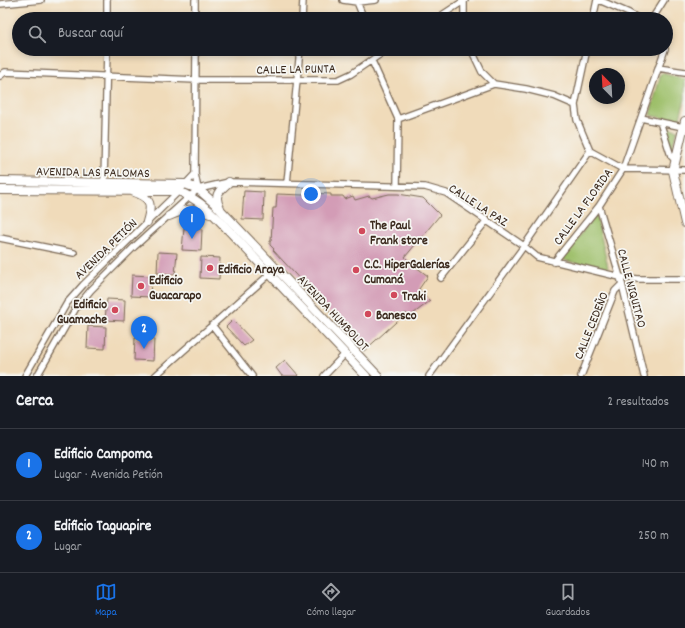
<!DOCTYPE html>
<html lang="es">
<head>
<meta charset="utf-8">
<style>
  :root { --surface:#171b24; --page:#20242c; --text:#f1f3f6; --muted:#9ea1a6; --line:#363941; --accent:#1a73e8 }
  body { margin:0; font-family:Dekko,sans-serif; background:var(--page); color:var(--text) }
  .compass { position:absolute; left:589px; top:68px; width:36px; height:36px; border-radius:50%; background:var(--surface); box-shadow:0 2px 6px #0003; rotate:336deg }
  .you { position:absolute; left:311px; top:194px; width:14px; height:14px; margin:-10px; border:3px solid #fff; border-radius:50%; background:#1a73e8; box-shadow:0 0 0 6px #1a73e833 }
  .badge { display:grid; place-items:center; width:26px; height:26px; border-radius:50%; background:var(--accent); color:#fff; font-size:13px; font-weight:700 }
  .pin { position:absolute; translate:-50% -33px; filter:drop-shadow(0 1px 2px #0008) }
  .pin::after { content:''; position:absolute; top:21px; width:14px; height:12px; background:inherit; clip-path:polygon(0 0,100% 0,50% 100%) }
  .list { margin:0; padding:0; list-style:none }
  h2 { display:flex; justify-content:space-between; align-items:center; height:52px; margin:0; padding:0 16px; font-size:17px }
  h2 small { font-size:13px; font-weight:400; color:var(--muted) }
  .list li { display:grid; grid-template-columns:26px 1fr auto; gap:12px; align-items:center; box-sizing:border-box; height:72px; padding:0 16px; border-top:1px solid var(--line) }
  .list b { display:block; font-size:15px; white-space:nowrap }
  .list p { margin:0; font-size:13px; white-space:nowrap; color:var(--muted) }
  .list em { font-size:13px; font-style:normal; color:var(--muted) }
  .icon { flex:none; width:22px; height:22px; fill:none; stroke:currentColor; stroke-width:2; stroke-linecap:round; stroke-linejoin:round }
  .map { position:relative; flex:none; width:685px; height:376px; overflow:hidden }
  .search { position:absolute; background:var(--surface); box-shadow:0 2px 6px #0003; left:12px; right:12px; top:12px; height:44px; display:flex; align-items:center; gap:10px; box-sizing:border-box; padding:0 14px; border-radius:22px; color:var(--muted); font-size:15px }
  .sheet { height:196px; background:var(--surface) }
  nav { display:flex; justify-content:space-around; align-items:center; box-sizing:border-box; height:56px; border-top:1px solid var(--line); background:var(--surface); font-size:11px; color:var(--muted) }
  nav a { display:grid; justify-items:center; gap:2px }
  nav .on { color:var(--accent) }
  .map>svg:first-child { display:block }
  .green { fill:#9dbf69; stroke:#6c7444 }
  .building { fill:#d39cb6 }
  .lines { fill:none; stroke-linecap:round; stroke-linejoin:round }
  .street-casing { stroke:#7a6855; stroke-width:8 }
  .secondary-casing { stroke:#7a6855; stroke-width:10 }
  .street { stroke:#fff; stroke-width:5.5 }
  .secondary { stroke:#fff; stroke-width:8 }
  .poi-dot { fill:#d1495b; stroke:#f6f6f2; stroke-width:1.5 }
  .labels { text-anchor:middle; stroke-width:3.5; stroke-linejoin:round; paint-order:stroke }
  .street-label { font-size:13px; fill:#3b2a1e; stroke:#f6f6f2 }
  .poi-label { font-size:13px; font-weight:bold; fill:#3b2a1e; stroke:#f6f6f2; text-anchor:start }
</style>
</head>
<body>
<div class="map">
<svg width="685" height="376" viewBox="0 0 685 376">
  <rect width="100%" height="100%" fill="#f6f6f2"/>
  <filter id="ink" filterUnits="userSpaceOnUse"><feTurbulence type="fractalNoise" baseFrequency=".025" numOctaves="2"/><feDisplacementMap in="SourceGraphic" scale="8" xChannelSelector="R" yChannelSelector="G"/><feConvolveMatrix kernelMatrix="1 2 1 2 8 2 1 2 1" color-interpolation-filters="sRGB"/></filter>
  <filter id="wash" filterUnits="userSpaceOnUse"><feTurbulence type="fractalNoise" baseFrequency=".012" numOctaves="4" result="noise"/><feDisplacementMap in="SourceGraphic" scale="16" xChannelSelector="R" yChannelSelector="G"/><feGaussianBlur stdDeviation="0.9" result="paint"/><feColorMatrix in="noise" values="0 0 0 0 0 0 0 0 0 0 0 0 0 0 0 0 0 1.4 0 .05"/><feComposite in="paint" operator="in"/></filter>
  <g filter="url(#wash)">
    <rect width="100%" height="100%" fill="#f0dbba"/>
    <path class="green" d="M661 73 685 79V99L679 122 650 115Z
      M665 127 678 130 670 151Z
      M596 214 608 267 605 270 563 260V257Z"/>
    <g id="blocks">
      <path class="building" d="M244 191 264 192 263 220 242 219Z
        M306 193 331 194V196H343L345 199 353 196 355 200 369 196 372 198 389 194H398L423 198 440 215 405 257 412 264 428 276 419 289 430 301 409 317 406 313 364 351 358 344V343L273 250 274 249 270 245V241H271L273 208H276L277 194 303 195Z
        M184 228 202 229 201 251 182 250Z
        M158 252 177 253 175 274 157 273Z
        M201 257 220 258 219 279 200 278Z
        M132 275 151 276 150 297 131 296Z
        M107 299 125 300 124 321 105 320Z
        M233 320 252 340 244 346 226 327Z
        M88 326 106 327 105 349 87 348Z
        M135 338 154 339 153 361 134 360Z
        M285 360 299 376H282L276 368Z"/>
    </g>
  </g>
  <g filter="url(#ink)">
    <use href="#blocks" fill-opacity="0" stroke="#7a6855" stroke-width="1"/>
    <g class="lines">
      <g class="street-casing">
        <path id="street" d="M195 0V19
          M343 0 357 2 376 0
          M599 0 629 13 639 19
          M357 2 364 19
          M464 2V19
          M0 4 41 0
          M107 19V0
          M302 19 303 0
          M436 19 465 0
          M593 19 597 0
          M652 19 664 0
          M196 49 195 174 198 189
          M471 49 482 72 494 84
          M372 61 398 119 397 186
          M658 68 685 72
          M0 76 5 72 196 80H338L351 74 388 49
          M575 105 587 49
          M641 118 683 127
          M398 119 494 84 526 89 554 96 575 105 577 120 590 151 623 169 685 170
          M660 122 671 156 675 160
          M104 182 107 49
          M287 183 300 49
          M599 206 622 284 644 376
          M0 238 74 253
          M554 262 599 206 623 169 665 49
          M441 278 487 220
          M212 325 252 376
          M25 376 67 303 83 285 179 191 195 174
          M37 376 76 308 91 290 134 247 198 189 229 182 425 187 446 193 524 246 537 257 620 277 638 279H685
          M155 376 271 273
          M324 376 345 354
          M429 376 524 246 590 151
          M581 376 615 291 622 284"/>
      </g>
      <g class="secondary-casing">
        <path id="secondary" d="M685 121 673 171 685 223
          M0 181 185 184 198 189 214 203 378 376
          M0 190 179 191C194 198 207 207 218 219L366 376
          M134 192C152 198 152 205 147 222
          M220 208C213 195 219 191 229 182
          M169 216C185 209 193 207 210 214"/>
      </g>
      <use href="#street" class="street"/>
      <use href="#secondary" class="secondary"/>
    </g>
  </g>
  <g class="poi-dot">
    <circle cx="362" cy="231" r="4"/>
    <circle cx="210" cy="268" r="4"/>
    <circle cx="356" cy="270" r="4"/>
    <circle cx="141" cy="286" r="4"/>
    <circle cx="394" cy="295" r="4"/>
    <circle cx="115" cy="310" r="4"/>
    <circle cx="368" cy="314" r="4"/>
  </g>
  <g class="labels">
    <g class="street-label">
      <text transform="translate(296 68) rotate(-1)" y="5">CALLE LA PUNTA</text>
      <text transform="translate(93 171) rotate(1)" y="5">AVENIDA LAS PALOMAS</text>
      <text transform="translate(479 204) rotate(33)" y="5">CALLE LA PAZ</text>
      <text transform="translate(582 206) rotate(-54)" y="5">CALLE LA FLORIDA</text>
      <text transform="translate(105 248) rotate(-44)" y="5">AVENIDA PETIÓN</text>
      <text transform="translate(633 288) rotate(75)" y="5">CALLE NIQUITAO</text>
      <text transform="translate(334 312) rotate(47)" y="5">AVENIDA HUMBOLDT</text>
      <text transform="translate(590 325) rotate(-68)" y="5">CALLE CEDEÑO</text>
    </g>
    <g class="poi-label">
      <text x="370" y="229">The Paul<tspan x="370" dy="15">Frank store</tspan></text>
      <text x="364" y="268">C.C. HiperGalerías<tspan x="364" dy="15">Cumaná</tspan></text>
      <text x="218" y="273">Edificio Araya</text>
      <text x="149" y="284">Edificio<tspan x="149" dy="15">Guacarapo</tspan></text>
      <text x="402" y="300">Traki</text>
      <text x="107" y="308" text-anchor="end">Edificio<tspan x="107" dy="15">Guamache</tspan></text>
      <text x="376" y="319">Banesco</text>
    </g>
  </g>
</svg>
<svg class="compass" viewBox="-18 -18 36 36"><path d="M0-13l5 13h-10z" fill="#e53935"/><path d="M0 13l5-13h-10z" fill="#9ea1a6"/></svg>
<div class="you"></div>
<div class="pin badge" style="left:192px;top:239px">1</div>
<div class="pin badge" style="left:144px;top:349px">2</div>
<div class="search"><svg class="icon" aria-label="search" viewBox="0 0 24 24"><circle cx="10" cy="10" r="6"/><path d="M15 15l6 6"/></svg>Buscar aquí</div>
</div>
<section class="sheet">
<h2>Cerca<small>2 resultados</small></h2>
<ul class="list">
<li><span class="badge">1</span><div><b>Edificio Campoma</b><p>Lugar · Avenida Petión</p></div><em>140 m</em></li>
<li><span class="badge">2</span><div><b>Edificio Taguapire</b><p>Lugar</p></div><em>250 m</em></li>
</ul>
</section>
<nav>
<a class="on"><svg class="icon" aria-label="map" viewBox="0 0 24 24"><path d="M3 6l6-2 6 2 6-2v14l-6 2-6-2-6 2zM9 4v14M15 6v14"/></svg>Mapa</a>
<a><svg class="icon" aria-label="directions" viewBox="0 0 24 24"><path d="M12 3l9 9-9 9-9-9zM9 14v-3h6M13 9l2 2-2 2"/></svg>Cómo llegar</a>
<a><svg class="icon" aria-label="saved" viewBox="0 0 24 24"><path d="M7 4h10v16l-5-4-5 4z"/></svg>Guardados</a>
</nav>
</body>
</html>
